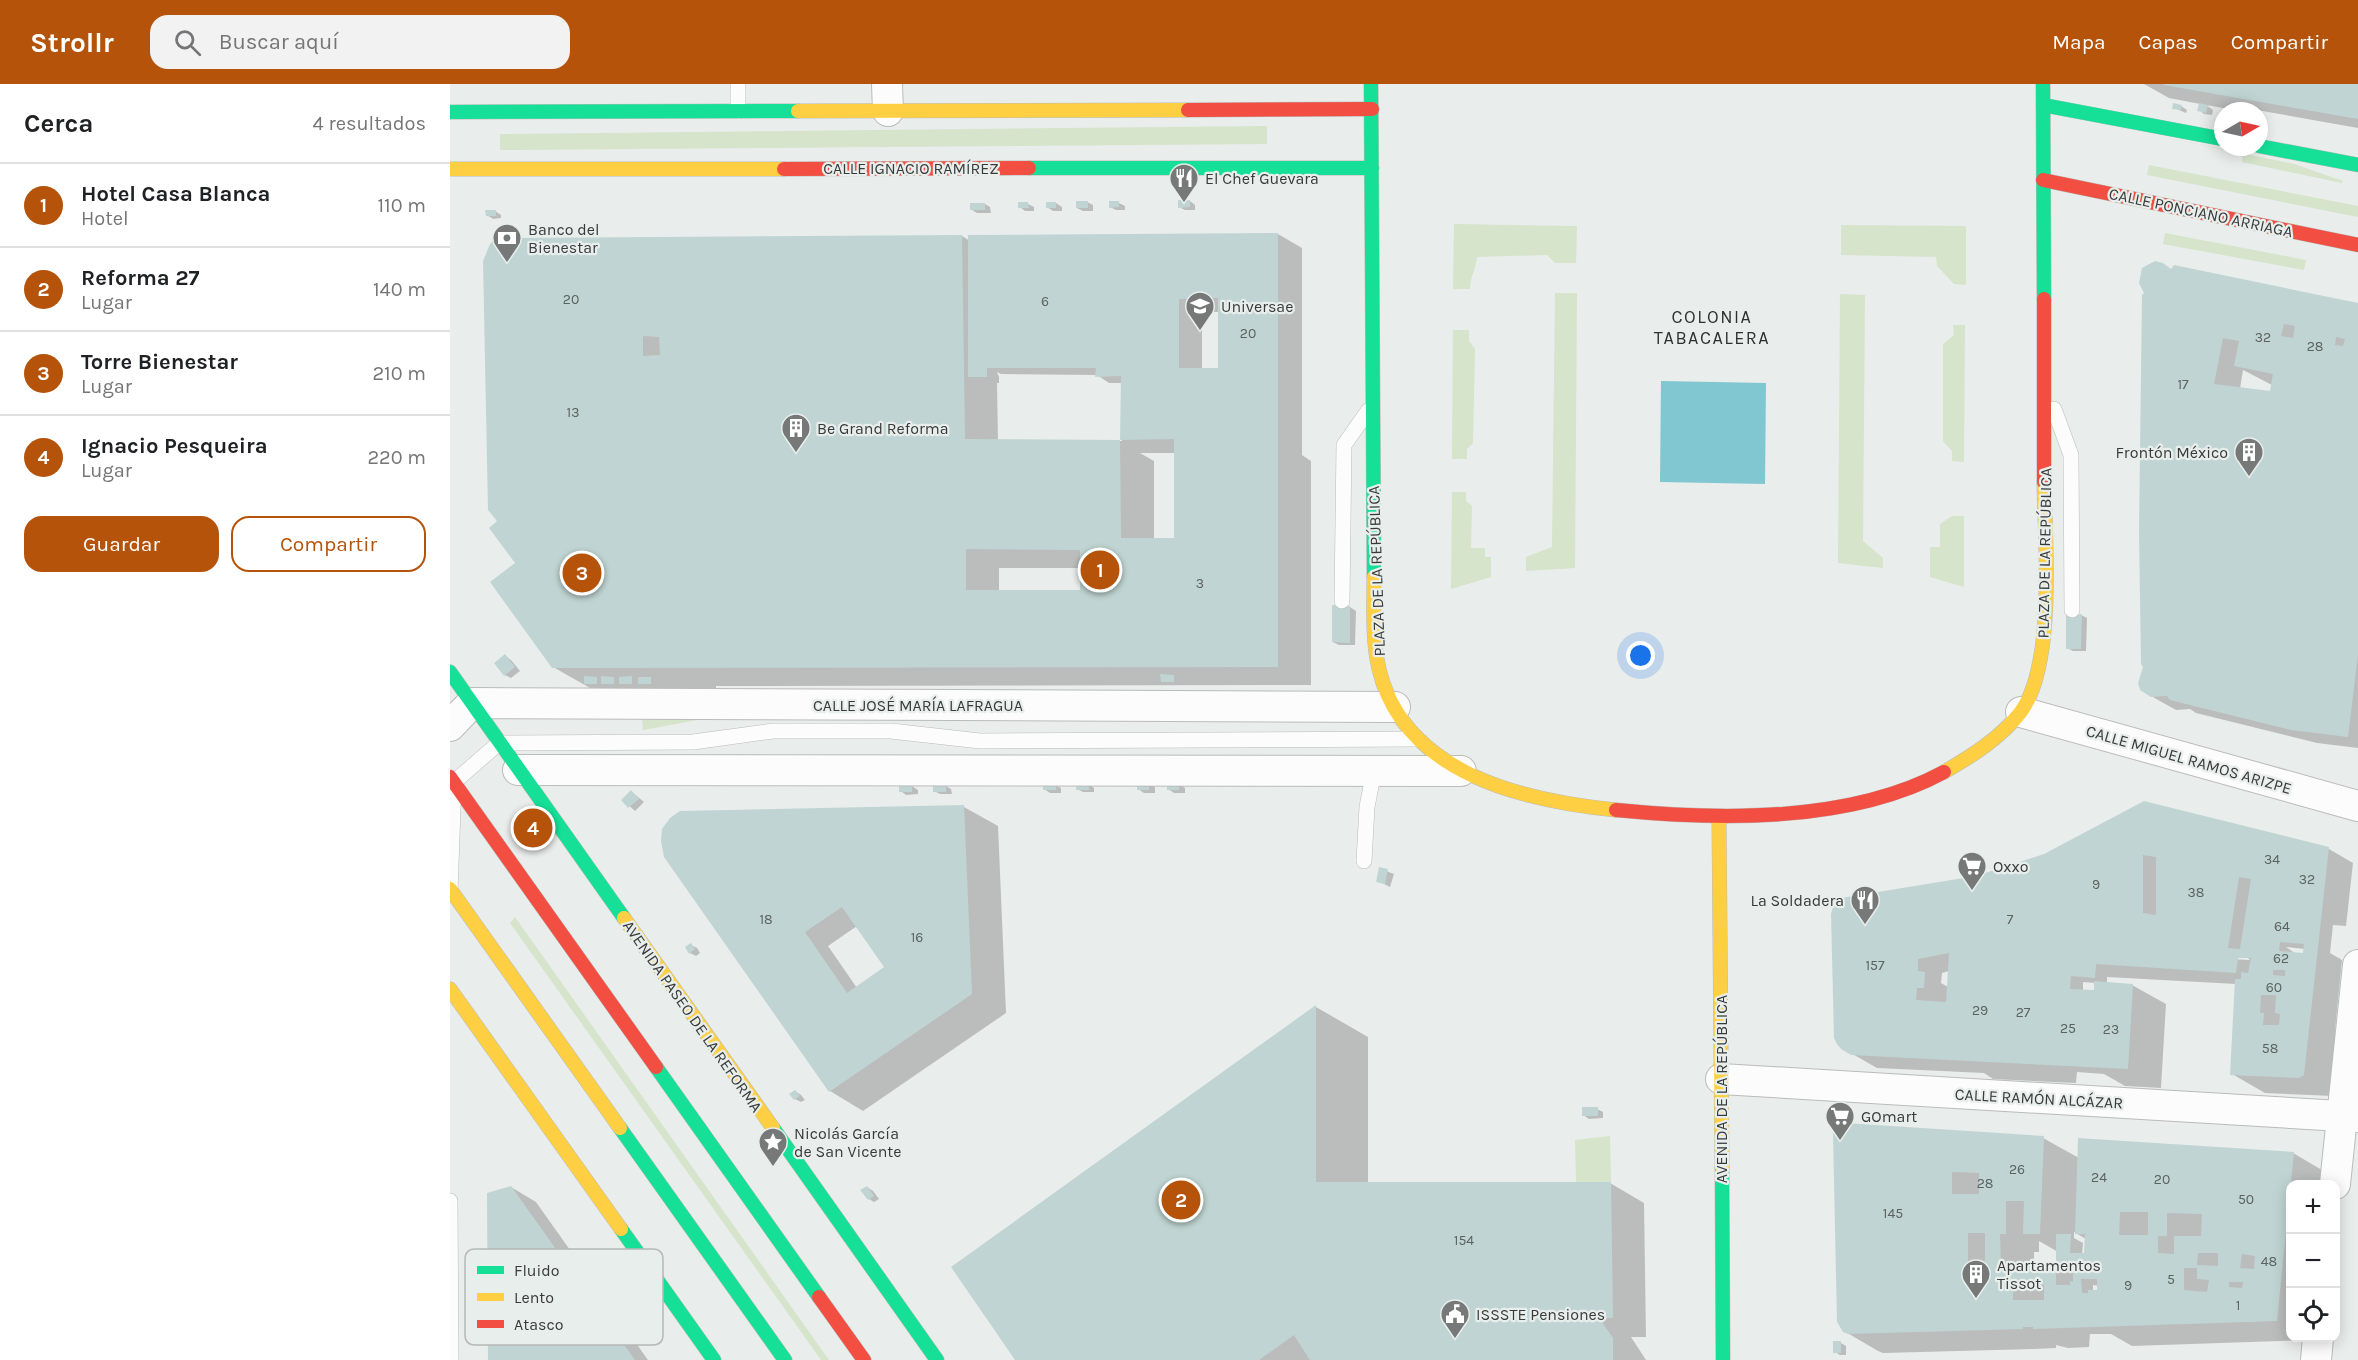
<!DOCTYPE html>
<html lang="es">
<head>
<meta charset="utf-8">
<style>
  :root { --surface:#fff; --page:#f2f2f2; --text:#202124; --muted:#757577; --line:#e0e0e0; --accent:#b45309 }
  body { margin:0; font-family:Karla,sans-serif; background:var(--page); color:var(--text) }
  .controls { position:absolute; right:18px; bottom:18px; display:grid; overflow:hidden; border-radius:12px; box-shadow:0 3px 15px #0003 }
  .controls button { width:54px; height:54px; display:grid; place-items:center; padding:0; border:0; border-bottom:2px solid var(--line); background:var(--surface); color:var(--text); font:30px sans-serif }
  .compass { position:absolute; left:1764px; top:18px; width:54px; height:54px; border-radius:50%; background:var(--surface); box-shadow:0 3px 15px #0003; rotate:81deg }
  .you { position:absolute; left:1191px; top:572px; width:21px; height:21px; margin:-15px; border:4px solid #fff; border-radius:50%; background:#1a73e8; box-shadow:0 0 0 9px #1a73e833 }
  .badge { display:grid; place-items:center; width:39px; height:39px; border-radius:50%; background:var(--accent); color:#fff; font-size:20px; font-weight:700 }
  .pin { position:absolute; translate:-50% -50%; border:3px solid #fff; box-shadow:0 2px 6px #0006 }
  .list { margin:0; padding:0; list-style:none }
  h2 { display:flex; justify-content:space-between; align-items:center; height:78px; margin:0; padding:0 24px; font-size:26px }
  h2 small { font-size:20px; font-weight:400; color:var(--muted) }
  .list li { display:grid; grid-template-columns:39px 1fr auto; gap:18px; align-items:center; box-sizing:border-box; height:84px; padding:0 24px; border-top:2px solid var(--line) }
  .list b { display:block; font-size:22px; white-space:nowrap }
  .list p { margin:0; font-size:20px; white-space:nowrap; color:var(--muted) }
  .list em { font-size:20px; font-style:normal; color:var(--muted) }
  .actions { display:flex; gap:12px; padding:18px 24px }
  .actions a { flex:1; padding:14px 0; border:2px solid var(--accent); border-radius:18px; text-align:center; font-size:21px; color:var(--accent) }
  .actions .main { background:var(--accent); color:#fff }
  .icon { flex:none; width:33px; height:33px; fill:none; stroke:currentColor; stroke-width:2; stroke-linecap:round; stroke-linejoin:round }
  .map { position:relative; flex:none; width:1908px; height:1276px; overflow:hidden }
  header { display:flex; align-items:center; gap:36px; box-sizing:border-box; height:84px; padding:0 30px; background:var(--accent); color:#fff }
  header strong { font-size:28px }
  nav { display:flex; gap:33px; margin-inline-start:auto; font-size:21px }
  .search { width:420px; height:54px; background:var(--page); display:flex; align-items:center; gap:15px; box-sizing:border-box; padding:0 21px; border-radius:18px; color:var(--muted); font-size:22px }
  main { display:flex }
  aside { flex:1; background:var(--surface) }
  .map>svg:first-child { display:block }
  .green { fill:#d5e4cb }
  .water { fill:#81c7d1 }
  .shadow { fill:#0003; fill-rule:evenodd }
  .building { fill:#c0d5d3; fill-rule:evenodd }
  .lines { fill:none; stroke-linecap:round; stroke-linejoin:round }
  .lane-casing { stroke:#b9bcba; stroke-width:16 }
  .street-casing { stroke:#b9bcba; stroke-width:32 }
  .fast-casing { stroke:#b9bcba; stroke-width:15 }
  .slow-casing { stroke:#b9bcba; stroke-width:15 }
  .jam-casing { stroke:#b9bcba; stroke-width:15 }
  .lane { stroke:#fcfcfc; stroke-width:15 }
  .street { stroke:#fcfcfc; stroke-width:30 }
  .fast { stroke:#16e098; stroke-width:14 }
  .slow { stroke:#ffcf43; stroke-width:14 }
  .jam { stroke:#f24e42; stroke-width:14 }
  .labels { text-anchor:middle; stroke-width:4.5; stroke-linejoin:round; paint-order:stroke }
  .number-label { font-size:14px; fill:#5b6260 }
  .street-label { font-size:16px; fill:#393b3a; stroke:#e8eeec }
  .poi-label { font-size:16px; fill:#393b3a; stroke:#e8eeec; text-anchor:start }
  .neighbourhood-label { font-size:18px; letter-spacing:1.5px; fill:#2d3130; stroke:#e8eeec }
  .key { fill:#e8eeec; stroke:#b4b8b7; stroke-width:1.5 }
  .key-label { font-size:16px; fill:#393b3a }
</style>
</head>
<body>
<header>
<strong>Strollr</strong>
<div class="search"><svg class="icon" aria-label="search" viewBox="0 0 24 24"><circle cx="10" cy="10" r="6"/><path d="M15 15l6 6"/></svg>Buscar aquí</div>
<nav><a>Mapa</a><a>Capas</a><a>Compartir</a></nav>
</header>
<main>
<aside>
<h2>Cerca<small>4 resultados</small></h2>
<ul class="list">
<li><span class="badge">1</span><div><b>Hotel Casa Blanca</b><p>Hotel</p></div><em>110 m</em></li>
<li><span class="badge">2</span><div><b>Reforma 27</b><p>Lugar</p></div><em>140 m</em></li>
<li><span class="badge">3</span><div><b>Torre Bienestar</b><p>Lugar</p></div><em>210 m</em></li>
<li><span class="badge">4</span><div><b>Ignacio Pesqueira</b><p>Lugar</p></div><em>220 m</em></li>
</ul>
<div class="actions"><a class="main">Guardar</a><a>Compartir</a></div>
</aside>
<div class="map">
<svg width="1908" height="1276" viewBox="0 0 1908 1276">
  <rect width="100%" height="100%" fill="#e9edeb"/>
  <path class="green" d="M817 42V60L50 66V50Z
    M1714 53 1844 80 1893 97 1892 99 1792 78 1793 70Z
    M1699 81 1908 122V133L1697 91Z
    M1004 140 1127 142 1126 179H1105L1097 171 1027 173C1026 185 1020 193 1020 205H1003Z
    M1391 141 1516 142V201L1504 200 1487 182 1486 173 1391 171Z
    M1715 149 1856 176 1854 186 1713 160Z
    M1105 209H1127L1125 484 1076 487V473L1102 463Z
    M1390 210 1415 211 1413 457 1433 474V484L1388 479Z
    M1503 241H1515L1514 378 1502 377V367L1493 357V260L1504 251Z
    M1003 246H1019V257L1025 265 1023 359 1017 365V375H1002Z
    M1002 408H1016V417L1022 422 1021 464H1035V473H1041V493L1001 505Z
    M1502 432H1514V503L1480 493V463H1490V440Z
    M99 632 258 634 193 646 192 634H99Z
    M65 833 379 1276H371L60 839Z
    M1160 1052 1161 1098H1126L1125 1056Z"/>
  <path class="water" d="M1211 297 1316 299 1315 400 1210 398Z"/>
  <path class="shadow" d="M1694 0H1908V44L1807 26 1790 27 1756 21 1763 26 1762 31 1754 30 1749 26 1750 20 1719 14Z
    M1731 22 1737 26 1736 29 1724 24Z
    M740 117 745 121V126H735L729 123Z
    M637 118 643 121V127H633L627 124Z
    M606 119 612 123V127H603L597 123Z
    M669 119 675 122V126H666L660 123Z
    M535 120 540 123 541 129H527L522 126Z
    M578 120 584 123V127H575L570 123Z
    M45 127 51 131V134L43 135 37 131Z
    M828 150 852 164V371L861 377V601L266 602V613H156L103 583 67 480 49 437 37 272 512 152 520 157ZM752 228H769V286H752ZM547 288 551 290 647 291 659 299H672V357H548L547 299H549V293ZM690 369H725V455H704V377ZM549 484H631V508L549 507Z
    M1723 186 1908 220V664L1867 659 1746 629 1740 625 1726 626 1701 612 1695 582ZM1793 286 1822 301 1821 309 1790 305Z
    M900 523 906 527 905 561H889L883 558Z
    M1631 531 1637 534 1636 567H1623L1617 564Z
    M55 572 61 576 70 587 61 594 55 591Z
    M639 700 644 704V708H633L627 705Z
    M699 700 705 703V709H694L688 705Z
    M729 700 735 704V709H724L718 705Z
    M605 701 611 704V709H600L594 705Z
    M462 702 468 706V710L456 711 451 707Z
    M496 702 501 705 502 710H490L484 707Z
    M182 708 194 718 185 727 173 716Z
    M514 723 548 742 556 929 413 1027 380 1007 214 745ZM407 842 436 883 407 904 378 862Z
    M1879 765 1903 779 1896 842 1883 841 1880 869 1892 876 1885 946 1894 952 1883 1012 1815 1009 1782 990 1786 900 1657 893V900L1682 901 1716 920 1711 1004 1675 1002 1654 990 1627 988 1626 999 1543 995 1534 989 1427 984 1392 964 1526 794 1595 771ZM1836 863 1855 865V870H1846ZM1797 873 1800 876 1781 875ZM1499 887 1498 903 1491 899 1492 889ZM1633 898 1646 899 1645 908 1633 907Z
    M931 785 944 790 940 803 928 797Z
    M241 861 247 864 250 869 246 872 240 869Z
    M866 923 918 953V1100L1160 1099 1194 1119 1196 1253H1181L1196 1276H567L503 1184Z
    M345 1007 351 1011 355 1016 351 1018 345 1015Z
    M1391 1022 1397 1026V1034L1386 1030Z
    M1147 1025 1153 1028V1034L1139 1035 1133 1031Z
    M1384 1050 1593 1054 1629 1074 1843 1069 1877 1089 1876 1100H1840V1254H1860V1256L1682 1262 1661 1250H1640L1639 1263 1618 1264 1606 1261V1264L1584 1265 1433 1269 1428 1267 1394 1247ZM1624 1148 1636 1155 1635 1171H1632L1633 1159 1624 1154ZM1589 1157 1608 1168V1185H1584V1168H1589ZM1643 1201 1649 1202 1646 1208H1643Z
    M61 1103 86 1118 198 1276H40Z
    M417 1103 423 1107 429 1115 424 1118 419 1115Z
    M1391 1259 1396 1262V1271H1390L1385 1268Z"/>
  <path class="building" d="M1714 0H1908V35L1714 1Z
    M1723 19 1732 21 1731 26 1722 25Z
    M1749 19 1758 21 1756 29 1747 27Z
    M728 116H740V123L728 124Z
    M626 117H638V124H626Z
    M659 117H669V123L659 124Z
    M568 118H578L579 124H568Z
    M596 118H606V124H596Z
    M520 119H535V126H520Z
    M35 126H46V132H36Z
    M828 149V583L102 584 40 498 65 479 39 444 47 437 38 426 33 177 40 160 46 154 512 151 515 355 670 356 671 454H724V355L670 356 671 292 645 293 646 284H537V293H518V151ZM768 214V284H729V215ZM193 252 209 253 210 271 193 272ZM516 465 630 466V506H516Z
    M1705 177 1713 179 1721 185 1724 181 1908 219V570L1898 653 1841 646 1720 616 1717 612 1701 613 1690 606 1688 599 1693 583 1691 580 1689 448 1692 211 1694 209 1689 199 1692 184ZM1834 240 1845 242 1843 254 1831 252ZM1886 253 1895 255 1893 262 1885 261ZM1773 254 1789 257 1784 282 1823 290 1820 307 1764 300Z
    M882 521 900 522V559L882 558Z
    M1632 530 1631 565H1616V532Z
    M55 570 65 583 54 592 44 579Z
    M710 590 724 591V598H711Z
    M134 592 147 593V600H134Z
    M151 592 164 593V600H151Z
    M182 592V600H169V593Z
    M188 593H201V600H188Z
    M626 698 639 699V706H626Z
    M687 698 699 699V706H687Z
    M593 699H606V706H593Z
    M717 699H729V706H717Z
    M483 700H496V708H483Z
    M449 701H462V708H449Z
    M181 706 189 715 178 724 171 716Z
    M1694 717 1879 763 1854 991 1849 994 1780 991 1785 895H1791V888L1798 889 1801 874H1788L1786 889 1646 880 1645 894 1621 892 1620 905 1644 906V897L1683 900 1678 985 1401 971 1391 965 1387 960 1384 954 1381 830 1383 823 1391 814 1526 792 1594 770ZM1693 771 1706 773V831L1693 829ZM1789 793 1801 795 1790 865 1778 864ZM1830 858 1854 860 1853 869 1829 867ZM1499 869 1496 918 1466 916 1467 904H1474L1475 888 1468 887V875ZM1823 886H1835V892L1823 891ZM1811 911H1826L1825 929 1830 930 1829 941H1813L1814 929H1810Z
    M514 721 522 910 379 1008 214 773 211 757 212 745 220 734 230 727ZM392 823 434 883 397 909 355 848Z
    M929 783 938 785 935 800 926 798Z
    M241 859 245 865 239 870 235 863Z
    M866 921V1098H1161L1163 1234H1149L1163 1254V1276H860L844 1251 809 1276H565L501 1183Z
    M345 1006 350 1012 344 1016 339 1010Z
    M1385 1020 1392 1021 1391 1031H1384Z
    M1132 1023H1148V1032H1132Z
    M1395 1039 1594 1052 1590 1150H1573L1574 1117H1556V1150H1550L1551 1184H1606V1150H1621L1620 1169H1634L1635 1150H1625L1628 1054 1844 1068 1827 1237 1583 1245V1243H1573V1245L1398 1250 1393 1248 1387 1238 1383 1050 1389 1040ZM1502 1088 1529 1089V1110H1502ZM1670 1128H1698V1151H1669ZM1717 1129 1752 1130 1751 1152H1724V1170L1708 1169V1152H1717ZM1518 1149H1535V1177H1518ZM1748 1169H1768V1182L1747 1181ZM1792 1170 1805 1172 1804 1185 1790 1184ZM1734 1184H1747V1195L1759 1196 1757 1208 1734 1206ZM1606 1186H1620V1189H1623V1198L1620 1197V1201H1606ZM1631 1195H1647V1206H1638V1209H1632ZM1779 1198H1793L1792 1204 1779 1203ZM1563 1201H1594V1216H1563Z
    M61 1102 140 1213 185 1276H38L37 1109Z
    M417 1102 424 1112 418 1116 410 1106Z
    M1383 1257H1391V1269H1383Z"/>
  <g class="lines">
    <g class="lane-casing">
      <path id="lane" d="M288 27V0
        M1604 325 1621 371 1622 526
        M892 517 894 361 918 327
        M914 777 917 723 924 687
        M0 808 4 698 49 659 243 658 323 647H441L530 657 967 655
        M0 1117 1 1276"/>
    </g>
    <g class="street-casing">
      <path id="street" d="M437 0 438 27
        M1571 628 1908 722
        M0 642 22 619 945 623
        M68 686 1011 687
        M1271 995 1908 1033
        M1885 1100 1908 881
        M1866 1276 1868 1254"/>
    </g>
    <g class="fast-casing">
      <path id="fast" d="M921 0 924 493
        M1593 0 1594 215
        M1593 21 1773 55
        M0 28 348 27
        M1809 62 1908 81
        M579 84H922
        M0 588 174 834
        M206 983 369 1213
        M170 1044 335 1276
        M323 1044 487 1276
        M1272 1084 1273 1276
        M171 1145 264 1276"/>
    </g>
    <g class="slow-casing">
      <path id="slow" d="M348 27 738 26
        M0 85H334
        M924 493C924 524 922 555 929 585 954 690 1074 717 1166 726
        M1494 688C1522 672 1550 654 1570 629 1606 582 1595 457 1594 398
        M1269 734 1272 1084
        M0 805 170 1044
        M174 834 323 1044
        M0 905 171 1145"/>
    </g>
    <g class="jam-casing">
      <path id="jam" d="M738 26 922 25
        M334 85 579 84
        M1593 96 1908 161
        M1594 215V398
        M0 693 206 983
        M1166 726C1269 736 1400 739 1494 688
        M369 1213 414 1276"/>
    </g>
    <use href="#lane" class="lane"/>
    <use href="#street" class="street"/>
    <use href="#fast" class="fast"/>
    <use href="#slow" class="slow"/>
    <use href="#jam" class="jam"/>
  </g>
  <defs>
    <g id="restaurant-pin" transform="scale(1.5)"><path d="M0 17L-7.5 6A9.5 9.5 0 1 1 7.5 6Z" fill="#777978" stroke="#e8eeec"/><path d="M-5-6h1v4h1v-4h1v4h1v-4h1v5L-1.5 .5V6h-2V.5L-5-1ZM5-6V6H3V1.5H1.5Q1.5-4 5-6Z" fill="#fff"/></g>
    <g id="bank-pin" transform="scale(1.5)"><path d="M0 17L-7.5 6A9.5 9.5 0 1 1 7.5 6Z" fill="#777978" stroke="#e8eeec"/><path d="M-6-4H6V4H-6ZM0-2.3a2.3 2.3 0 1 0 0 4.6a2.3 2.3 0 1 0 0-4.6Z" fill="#fff"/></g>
    <g id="university-pin" transform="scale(1.5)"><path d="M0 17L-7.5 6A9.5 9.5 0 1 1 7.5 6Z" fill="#777978" stroke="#e8eeec"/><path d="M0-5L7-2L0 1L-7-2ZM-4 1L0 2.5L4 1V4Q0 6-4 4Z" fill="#fff"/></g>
    <g id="building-pin" transform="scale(1.5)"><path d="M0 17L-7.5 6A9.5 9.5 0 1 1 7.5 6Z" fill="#777978" stroke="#e8eeec"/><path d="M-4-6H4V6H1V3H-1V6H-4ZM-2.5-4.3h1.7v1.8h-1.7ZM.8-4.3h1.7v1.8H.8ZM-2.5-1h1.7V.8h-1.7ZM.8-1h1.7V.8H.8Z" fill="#fff"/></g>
    <g id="supermarket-pin" transform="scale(1.5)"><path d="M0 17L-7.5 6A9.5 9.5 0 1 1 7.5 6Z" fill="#777978" stroke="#e8eeec"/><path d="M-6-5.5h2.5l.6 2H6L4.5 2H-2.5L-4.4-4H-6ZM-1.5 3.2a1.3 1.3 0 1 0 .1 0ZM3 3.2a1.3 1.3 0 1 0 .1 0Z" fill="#fff"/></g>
    <g id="sight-pin" transform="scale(1.5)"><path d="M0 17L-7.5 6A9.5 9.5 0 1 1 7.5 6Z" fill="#777978" stroke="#e8eeec"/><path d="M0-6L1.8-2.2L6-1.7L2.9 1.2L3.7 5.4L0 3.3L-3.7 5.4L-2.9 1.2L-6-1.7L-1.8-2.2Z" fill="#fff"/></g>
    <g id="civic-pin" transform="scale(1.5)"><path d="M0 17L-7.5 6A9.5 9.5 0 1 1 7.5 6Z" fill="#777978" stroke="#e8eeec"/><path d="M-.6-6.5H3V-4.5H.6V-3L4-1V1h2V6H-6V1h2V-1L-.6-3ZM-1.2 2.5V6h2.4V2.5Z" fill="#fff"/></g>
  </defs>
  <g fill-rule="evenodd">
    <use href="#restaurant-pin" x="734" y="94"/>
    <use href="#bank-pin" x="57" y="154"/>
    <use href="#university-pin" x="750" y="222"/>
    <use href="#building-pin" x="346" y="344"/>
    <use href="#building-pin" x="1799" y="368"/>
    <use href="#supermarket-pin" x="1522" y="782"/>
    <use href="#restaurant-pin" x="1415" y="816"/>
    <use href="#supermarket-pin" x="1390" y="1032"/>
    <use href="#sight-pin" x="323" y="1058"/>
    <use href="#building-pin" x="1526" y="1190"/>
    <use href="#civic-pin" x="1005" y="1230"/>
  </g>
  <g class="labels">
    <g class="number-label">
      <text x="121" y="220">20</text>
      <text x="595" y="222">6</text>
      <text x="798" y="254">20</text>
      <text x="1813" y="258">32</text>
      <text x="1865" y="267">28</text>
      <text x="1733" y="305">17</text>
      <text x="123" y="333">13</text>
      <text x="750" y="504">3</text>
      <text x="1822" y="780">34</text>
      <text x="1857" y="800">32</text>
      <text x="1646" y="805">9</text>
      <text x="1746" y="813">38</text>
      <text x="316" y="840">18</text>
      <text x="1560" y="840">7</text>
      <text x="1832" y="847">64</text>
      <text x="467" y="858">16</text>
      <text x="1831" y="879">62</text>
      <text x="1425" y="886">157</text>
      <text x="1824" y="908">60</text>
      <text x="1530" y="931">29</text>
      <text x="1573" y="933">27</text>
      <text x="1618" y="949">25</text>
      <text x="1661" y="950">23</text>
      <text x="1820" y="969">58</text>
      <text x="1567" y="1090">26</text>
      <text x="1649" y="1098">24</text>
      <text x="1712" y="1100">20</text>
      <text x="1535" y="1104">28</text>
      <text x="1796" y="1120">50</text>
      <text x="1443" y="1134">145</text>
      <text x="1014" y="1161">154</text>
      <text x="1819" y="1182">48</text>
      <text x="1721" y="1200">5</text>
      <text x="1678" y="1206">9</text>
      <text x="1788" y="1226">1</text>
    </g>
    <g class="street-label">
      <text x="461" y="90">CALLE IGNACIO RAMÍREZ</text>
      <text transform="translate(1751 128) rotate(12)" y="6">CALLE PONCIANO ARRIAGA</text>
      <text transform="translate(1594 469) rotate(-89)" y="6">PLAZA DE LA REPÚBLICA</text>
      <text transform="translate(926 487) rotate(-92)" y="6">PLAZA DE LA REPÚBLICA</text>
      <text x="468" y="627">CALLE JOSÉ MARÍA LAFRAGUA</text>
      <text transform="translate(1739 675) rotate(16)" y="6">CALLE MIGUEL RAMOS ARIZPE</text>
      <text transform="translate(243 932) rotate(55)" y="6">AVENIDA PASEO DE LA REFORMA</text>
      <text transform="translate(1271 1005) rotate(-90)" y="6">AVENIDA DE LA REPÚBLICA</text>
      <text transform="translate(1589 1014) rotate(3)" y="6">CALLE RAMÓN ALCÁZAR</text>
    </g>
    <g class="poi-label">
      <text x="755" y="100">El Chef Guevara</text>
      <text x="78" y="151">Banco del<tspan x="78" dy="18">Bienestar</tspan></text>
      <text x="771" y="228">Universae</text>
      <text x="367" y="350">Be Grand Reforma</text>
      <text x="1778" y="374" text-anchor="end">Frontón México</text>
      <text x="1543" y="788">Oxxo</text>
      <text x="1394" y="822" text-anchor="end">La Soldadera</text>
      <text x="1411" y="1038">GOmart</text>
      <text x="344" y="1055">Nicolás García<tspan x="344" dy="18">de San Vicente</tspan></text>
      <text x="1547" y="1187">Apartamentos<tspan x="1547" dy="18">Tissot</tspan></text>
      <text x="1026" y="1236">ISSSTE Pensiones</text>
    </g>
    <g class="neighbourhood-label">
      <text x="1262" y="239">COLONIA<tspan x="1262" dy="21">TABACALERA</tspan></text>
    </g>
  </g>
  <rect x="15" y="1165" width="198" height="96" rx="9" class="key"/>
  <rect x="27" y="1182" width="27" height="8" fill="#16e098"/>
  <rect x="27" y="1209" width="27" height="8" fill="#ffcf43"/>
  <rect x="27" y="1236" width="27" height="8" fill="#f24e42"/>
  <g class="key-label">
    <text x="64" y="1192">Fluido</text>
    <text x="64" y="1219">Lento</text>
    <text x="64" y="1246">Atasco</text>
  </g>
</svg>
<div class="controls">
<button>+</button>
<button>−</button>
<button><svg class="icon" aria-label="locate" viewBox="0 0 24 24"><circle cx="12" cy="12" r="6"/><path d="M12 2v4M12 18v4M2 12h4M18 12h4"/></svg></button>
</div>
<svg class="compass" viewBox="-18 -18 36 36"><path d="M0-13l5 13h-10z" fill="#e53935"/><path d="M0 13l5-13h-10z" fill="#757577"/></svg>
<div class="you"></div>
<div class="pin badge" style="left:650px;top:486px">1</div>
<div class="pin badge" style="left:731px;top:1116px">2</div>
<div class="pin badge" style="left:132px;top:489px">3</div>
<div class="pin badge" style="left:83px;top:744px">4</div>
</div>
</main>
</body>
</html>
